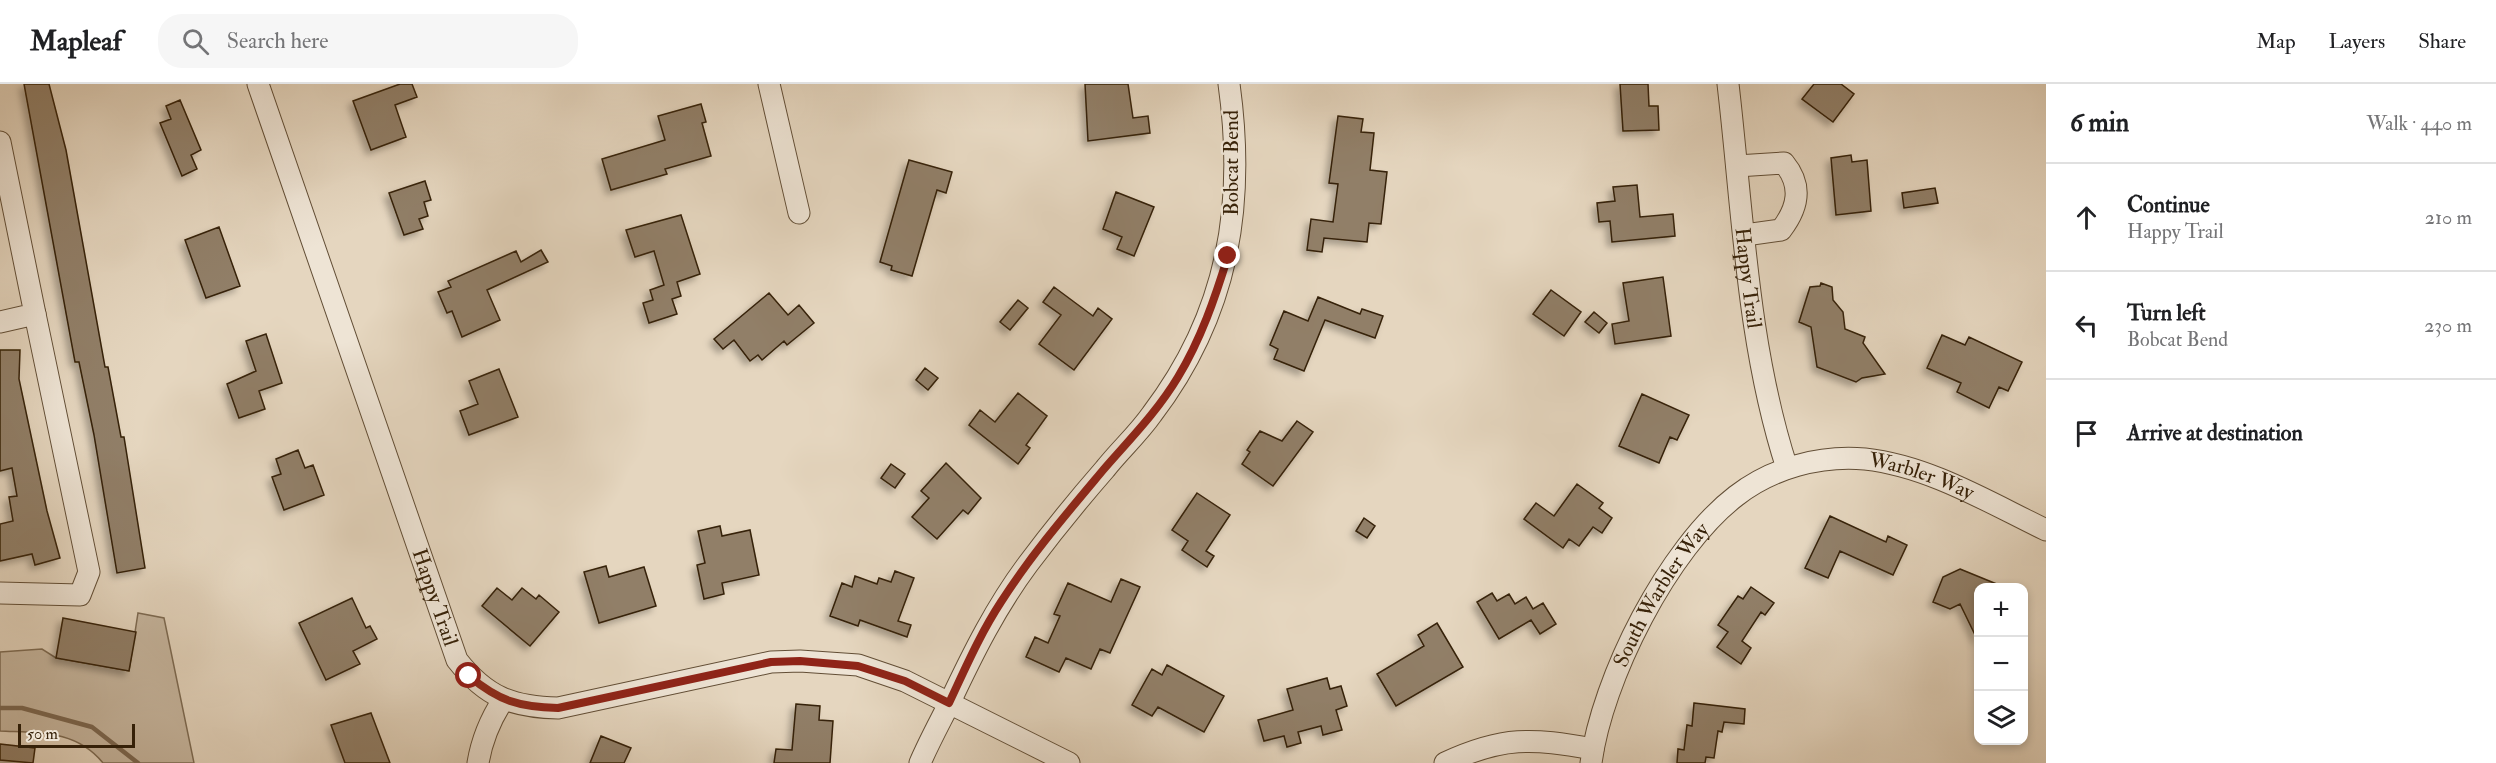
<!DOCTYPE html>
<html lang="en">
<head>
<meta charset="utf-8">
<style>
  :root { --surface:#fff; --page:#f6f6f6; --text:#202124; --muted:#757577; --line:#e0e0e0 }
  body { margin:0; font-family:"IM FELL Double Pica",serif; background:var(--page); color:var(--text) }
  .controls { position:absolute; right:18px; bottom:18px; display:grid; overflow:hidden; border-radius:12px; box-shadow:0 3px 9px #0003 }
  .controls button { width:54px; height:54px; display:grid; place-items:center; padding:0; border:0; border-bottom:2px solid var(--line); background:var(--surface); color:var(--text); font:30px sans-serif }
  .scale { position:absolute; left:18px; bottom:15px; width:117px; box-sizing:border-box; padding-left:6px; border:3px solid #362108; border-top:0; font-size:16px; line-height:21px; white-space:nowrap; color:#362108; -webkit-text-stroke:4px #eee4d5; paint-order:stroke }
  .stop { position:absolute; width:18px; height:18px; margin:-14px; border:4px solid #8f2418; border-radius:50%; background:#fff }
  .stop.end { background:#8f2418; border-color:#fff; box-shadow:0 2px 6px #0008 }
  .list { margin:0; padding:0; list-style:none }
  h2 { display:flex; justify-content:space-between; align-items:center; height:78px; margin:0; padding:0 24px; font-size:26px }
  h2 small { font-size:20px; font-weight:400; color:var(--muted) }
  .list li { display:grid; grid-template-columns:39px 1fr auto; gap:18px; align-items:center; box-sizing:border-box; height:108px; padding:0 24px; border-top:2px solid var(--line) }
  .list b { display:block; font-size:22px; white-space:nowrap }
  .list p { margin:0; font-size:20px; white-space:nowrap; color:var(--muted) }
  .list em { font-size:20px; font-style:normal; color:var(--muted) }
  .icon { flex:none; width:33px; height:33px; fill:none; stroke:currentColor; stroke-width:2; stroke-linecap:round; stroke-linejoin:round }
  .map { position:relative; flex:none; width:2046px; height:679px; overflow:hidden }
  header { display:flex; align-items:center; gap:36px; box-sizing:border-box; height:84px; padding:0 30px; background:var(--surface); border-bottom:2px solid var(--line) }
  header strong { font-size:28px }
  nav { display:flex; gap:33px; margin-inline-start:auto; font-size:21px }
  .search { width:420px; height:54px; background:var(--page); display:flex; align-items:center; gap:15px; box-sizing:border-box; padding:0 21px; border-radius:24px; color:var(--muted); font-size:22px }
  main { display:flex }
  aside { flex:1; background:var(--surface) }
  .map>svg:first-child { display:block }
  .green { fill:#c7b7a0; stroke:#7e6c54; stroke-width:1.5 }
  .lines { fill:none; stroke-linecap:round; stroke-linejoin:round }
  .stream { stroke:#7c6851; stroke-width:4.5 }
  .building { fill:#917f67; stroke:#362108; stroke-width:1.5; filter:url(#shadow) }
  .minor-casing { stroke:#624e36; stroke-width:23 }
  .minor { stroke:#eee4d5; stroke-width:21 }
  .route { stroke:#8f2418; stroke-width:8 }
  .labels { text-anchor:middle; stroke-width:4.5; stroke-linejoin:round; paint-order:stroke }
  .street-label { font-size:21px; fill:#362108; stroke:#eee4d5 }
</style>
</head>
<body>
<header>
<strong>Mapleaf</strong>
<div class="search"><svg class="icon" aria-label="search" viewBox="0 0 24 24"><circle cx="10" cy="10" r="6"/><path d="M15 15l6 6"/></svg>Search here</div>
<nav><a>Map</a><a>Layers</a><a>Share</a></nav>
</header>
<main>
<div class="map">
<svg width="2046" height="679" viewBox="0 0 2046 679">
  <defs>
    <filter id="shadow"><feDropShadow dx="-4.5" dy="4.5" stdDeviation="3" flood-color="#0004"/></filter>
  </defs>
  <rect width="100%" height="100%" fill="#e5d6bf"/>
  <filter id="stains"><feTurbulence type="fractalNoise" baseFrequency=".00333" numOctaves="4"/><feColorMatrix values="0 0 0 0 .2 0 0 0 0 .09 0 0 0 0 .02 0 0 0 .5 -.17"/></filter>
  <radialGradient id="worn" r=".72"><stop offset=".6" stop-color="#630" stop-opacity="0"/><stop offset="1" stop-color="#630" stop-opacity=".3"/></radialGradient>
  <path class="green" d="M138 529 164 534 194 679H103C76 646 40 649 0 647V568L42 565 56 574 129 587Z"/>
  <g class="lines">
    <path class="stream" d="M0 624H22L92 643 138 679"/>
  </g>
  <path class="building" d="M24 0H49L66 66 105 283H108L121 353H124L145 484 117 489 94 351 79 278H75Z
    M400 0H412L417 13 395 21 406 53 371 66 353 17Z
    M1085 0H1128L1133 34 1148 32 1150 49 1088 57Z
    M1620 0H1648L1649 22H1658L1659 46 1623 47Z
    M1814 0H1841L1854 10 1833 38 1802 15Z
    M180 16 201 66 191 71 197 85 182 92 160 39 171 35 166 22Z
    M701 20 706 38 702 39 711 72 665 85 667 90 611 106 602 75 665 56 658 32Z
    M1338 32 1363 35 1361 48 1374 49 1370 86 1387 88 1381 140 1369 139 1367 158 1324 154 1322 168 1307 166 1311 135 1333 138 1338 100 1329 99Z
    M1851 71 1852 78 1867 76 1871 127 1836 131 1831 74Z
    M909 76 952 88 946 109 937 106 912 192 891 186 892 182 880 178Z
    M425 97 431 116 424 118 428 132 419 135 423 145 404 151 389 109Z
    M1637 101 1640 133 1673 130 1675 152 1612 158 1610 137 1599 138 1597 119 1615 117 1613 103Z
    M1935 104 1938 119 1904 124 1902 109Z
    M1116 108 1154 123 1134 172 1117 165 1122 153 1103 145Z
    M681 131 700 190 677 198 681 212 672 215 677 230 649 239 643 219 653 216 650 206 664 201 654 167 635 173 626 146Z
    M219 143 240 202 206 214 185 156Z
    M541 166 548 178 487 206 500 236 462 253 452 227 447 229 438 208 451 203 448 197 516 167 521 178Z
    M1663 193 1671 252 1615 260 1612 240 1629 237 1623 199Z
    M1821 199 1832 203 1833 216 1843 228 1845 245 1865 253 1863 259 1885 290 1862 294 1856 298 1817 283 1811 243 1799 238 1810 203 1820 202Z
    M1054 203 1093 232 1098 224 1112 235 1074 286 1039 260 1061 231 1043 218Z
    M1551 206 1581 228 1564 252 1533 230Z
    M769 209 788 231 799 221 814 239 787 261 784 257 762 276 758 271 750 277 734 256 723 265 714 255Z
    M1318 213 1360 230 1362 225 1383 232 1375 254 1325 236 1304 287 1274 275 1278 265 1270 261 1284 227 1308 237Z
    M1018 216 1028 224 1010 246 1000 238Z
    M1594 228 1607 239 1599 249 1585 238Z
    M266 250 282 299 259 307 265 325 239 334 227 300 256 287 246 257Z
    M1942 251 1965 261 1969 253 2022 278 2008 307 1999 303 1989 324 1957 308 1961 299 1927 284Z
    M0 266H20L19 295 47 427 60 474 35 481 32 470 0 477V440L13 437 9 413 17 412 12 384 0 387Z
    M925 284 938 294 928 306 916 296Z
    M499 285 518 333 469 351 460 327 478 320 469 297Z
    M1018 309 1047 332 1026 361 1030 364 1018 380 969 341 980 326 995 338Z
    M1642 310 1689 331 1677 356 1670 353 1659 379 1619 362Z
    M1297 337 1313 348 1273 402 1242 380 1250 368 1247 366 1260 347 1282 357Z
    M298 366 305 384 313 381 324 411 284 426 272 393 281 390 276 375Z
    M946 379 981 414 968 430 963 426 937 455 912 433 929 414 921 407Z
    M891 380 905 390 895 404 881 394Z
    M1577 400 1603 419 1599 424 1612 434 1602 449 1593 443 1579 462 1569 455 1563 464 1524 435 1536 419 1554 432Z
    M1197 409 1230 431 1206 467 1214 472 1207 483 1182 466 1188 457 1172 446Z
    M1830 432 1886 458 1888 452 1907 461 1893 491 1840 467 1828 494 1805 484Z
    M1364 434 1375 442 1367 454 1356 447Z
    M720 442 722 452 750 446 759 491 722 499 724 510 704 515 697 481 705 479 698 447Z
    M606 482 609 493 644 483 656 522 599 539 584 488Z
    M1960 485 2004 503 1978 504V557L1960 520 1950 525 1933 518 1943 493Z
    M895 487 914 494 898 537 911 541 907 553 860 536 858 542 830 532 842 499 852 503 855 492 877 500 879 494 891 498Z
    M1121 495 1140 503 1110 569 1100 565 1091 585 1066 574 1059 588 1026 573 1035 553 1048 559 1060 532 1054 530 1068 499 1111 518Z
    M1751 503 1774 519 1765 531 1761 528 1742 557 1751 564 1741 580 1717 563 1728 548 1718 541 1738 512 1743 515Z
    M497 504 512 516 522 504 536 515 539 511 559 528 530 562 482 522Z
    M1492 509 1497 517 1509 510 1515 520 1526 513 1533 525 1543 519 1556 540 1540 550 1531 536 1499 555 1477 518Z
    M352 514 366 544 370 542 377 555 353 567 360 580 326 596 299 539Z
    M63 534 136 548 129 587 56 574Z
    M1437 539 1463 583 1396 622 1377 590 1424 562 1418 551Z
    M1167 581 1224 612 1204 648 1158 623 1152 632 1132 621 1152 585 1162 591Z
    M1327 594 1330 605 1341 602 1347 622 1336 626 1342 646 1323 651 1321 642 1298 648 1301 659 1287 663 1284 652 1264 657 1258 636 1293 626 1287 605Z
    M1694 619 1745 625 1744 640 1724 638 1722 648 1718 647 1714 674 1706 673 1705 679H1677L1678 665 1684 666 1687 641 1692 642Z
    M796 620 820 622 819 636 833 637 830 679H774L776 665 792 666Z
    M371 629 390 679H345L331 641Z
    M601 652 631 664 624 679H590Z
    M0 660 35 664 33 679 0 676Z"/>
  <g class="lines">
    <g class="minor-casing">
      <g id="minor">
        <path id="s1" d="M258 0 457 576C486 613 512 623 558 624L771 578 800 577 858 581 905 597 1069 679"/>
        <path d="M769 0 799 129"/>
        <path id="s2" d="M1728 0C1743 128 1747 261 1787 384"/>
        <path d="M0 58 35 230 0 238"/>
        <path d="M1737 82 1784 79C1803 102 1798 124 1781 146L1745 151"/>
        <path d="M0 509 80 511 89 488 35 230"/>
        <path d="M478 679C482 655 490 636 503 616"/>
        <path d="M920 679C929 658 940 638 950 618 973 569 996 523 1028 480 1052 448 1078 416 1105 385 1120 366 1138 350 1152 330 1228 230 1246 122 1229 0"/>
        <path d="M1445 679C1503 652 1532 654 1593 665"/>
        <path id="s3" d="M1591 679C1602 595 1668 464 1736 412 1772 384 1820 371 1865 375 1929 382 1988 418 2046 446"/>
      </g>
    </g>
    <use href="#minor" class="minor"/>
  </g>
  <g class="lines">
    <path class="route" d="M469 592C499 617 519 623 558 624L771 578 800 577 858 582 905 597 949 619C965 585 980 550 1001 518 1031 471 1068 428 1104 385 1130 355 1157 328 1178 293 1201 255 1215 214 1228 172"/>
  </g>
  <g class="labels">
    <g class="street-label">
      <text transform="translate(1231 79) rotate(-90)" y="7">Bobcat Bend</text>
      <text dy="7" stroke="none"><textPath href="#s2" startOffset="195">Happy Trail</textPath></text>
      <text dy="7" stroke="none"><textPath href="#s3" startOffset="506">Warbler Way</textPath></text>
      <text dy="7" stroke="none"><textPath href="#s1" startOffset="543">Happy Trail</textPath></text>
      <text dy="7" stroke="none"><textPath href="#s3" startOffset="184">South Warbler Way</textPath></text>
    </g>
  </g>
  <rect width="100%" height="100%" filter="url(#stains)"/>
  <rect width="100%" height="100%" fill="url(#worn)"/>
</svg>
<div class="controls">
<button>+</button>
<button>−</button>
<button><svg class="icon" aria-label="layers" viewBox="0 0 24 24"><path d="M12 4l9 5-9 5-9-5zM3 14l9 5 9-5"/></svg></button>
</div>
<div class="scale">50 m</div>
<div class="stop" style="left:469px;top:592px"></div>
<div class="stop end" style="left:1228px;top:172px"></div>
</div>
<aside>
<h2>6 min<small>Walk · 440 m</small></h2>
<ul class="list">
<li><svg class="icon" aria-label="ahead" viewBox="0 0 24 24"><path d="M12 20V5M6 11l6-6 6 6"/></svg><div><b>Continue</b><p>Happy Trail</p></div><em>210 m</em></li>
<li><svg class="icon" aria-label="left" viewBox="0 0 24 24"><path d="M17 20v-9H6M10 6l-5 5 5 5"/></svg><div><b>Turn left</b><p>Bobcat Bend</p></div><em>230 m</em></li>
<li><svg class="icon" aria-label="arrive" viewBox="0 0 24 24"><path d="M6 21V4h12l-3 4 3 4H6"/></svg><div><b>Arrive at destination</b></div></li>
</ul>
</aside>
</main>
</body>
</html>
